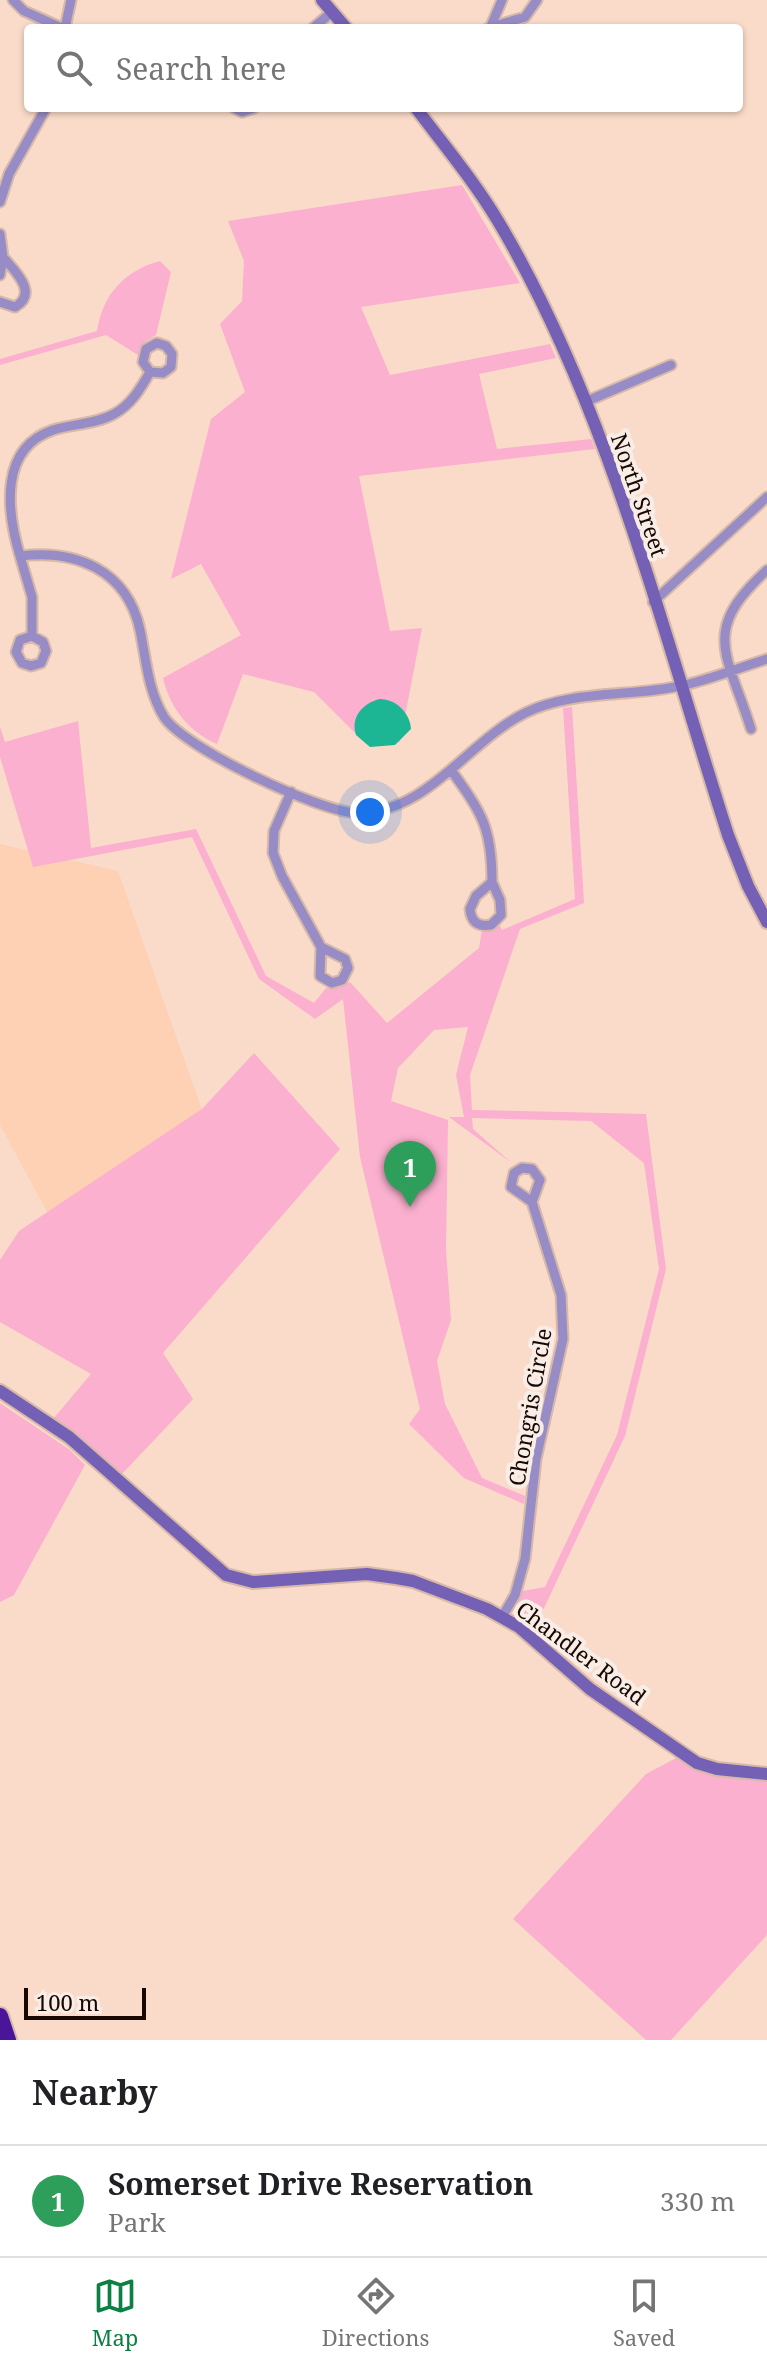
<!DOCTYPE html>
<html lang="en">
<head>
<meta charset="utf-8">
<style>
  :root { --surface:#fff; --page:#f2f2f2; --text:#202124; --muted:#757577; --line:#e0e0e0; --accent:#0b8043 }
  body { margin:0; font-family:"Noto Serif",serif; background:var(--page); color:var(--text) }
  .scale { position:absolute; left:24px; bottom:20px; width:122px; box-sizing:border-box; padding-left:8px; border:4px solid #180801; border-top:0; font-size:22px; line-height:28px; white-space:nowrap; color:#180801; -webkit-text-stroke:6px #f8ede7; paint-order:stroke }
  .you { position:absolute; left:370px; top:812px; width:28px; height:28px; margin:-20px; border:6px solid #fff; border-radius:50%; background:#1a73e8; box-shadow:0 0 0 12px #1a73e833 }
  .badge { display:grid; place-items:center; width:52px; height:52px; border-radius:50%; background:var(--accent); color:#fff; font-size:26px; font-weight:700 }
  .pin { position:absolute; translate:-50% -66px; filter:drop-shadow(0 2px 4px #0008) }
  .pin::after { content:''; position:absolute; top:42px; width:28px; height:24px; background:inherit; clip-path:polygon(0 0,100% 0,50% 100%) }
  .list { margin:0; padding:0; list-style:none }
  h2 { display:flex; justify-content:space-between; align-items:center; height:104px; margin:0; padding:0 32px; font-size:34px }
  h2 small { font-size:26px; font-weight:400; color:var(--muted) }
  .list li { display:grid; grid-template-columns:52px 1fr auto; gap:24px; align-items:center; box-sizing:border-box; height:112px; padding:0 32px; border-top:2px solid var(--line) }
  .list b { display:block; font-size:30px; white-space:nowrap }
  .list p { margin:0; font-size:26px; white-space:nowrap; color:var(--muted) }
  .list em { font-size:26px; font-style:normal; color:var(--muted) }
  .icon { flex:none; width:44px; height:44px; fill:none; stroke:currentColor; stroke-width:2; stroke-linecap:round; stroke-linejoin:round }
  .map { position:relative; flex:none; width:767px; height:2040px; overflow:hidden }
  .search { position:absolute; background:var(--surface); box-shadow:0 2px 6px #0004; left:24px; right:24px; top:24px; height:88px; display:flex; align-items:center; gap:20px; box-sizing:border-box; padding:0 28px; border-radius:8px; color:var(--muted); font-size:30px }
  .sheet { height:216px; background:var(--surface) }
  nav { display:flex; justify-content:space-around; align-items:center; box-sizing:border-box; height:112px; border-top:2px solid var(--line); background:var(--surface); font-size:22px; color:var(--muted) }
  nav a { display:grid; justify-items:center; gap:4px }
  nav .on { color:var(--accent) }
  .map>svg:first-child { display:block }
  .built { fill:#fed0b4 }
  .green { fill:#fab0ce }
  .water { fill:#1cb694 }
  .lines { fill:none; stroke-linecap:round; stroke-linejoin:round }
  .street-casing { stroke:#d6b9a9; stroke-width:13 }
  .secondary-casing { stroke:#d6b9a9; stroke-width:16 }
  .highway-casing { stroke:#d6b9a9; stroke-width:20 }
  .street { stroke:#978cc5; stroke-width:9 }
  .secondary { stroke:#7460b4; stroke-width:12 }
  .highway { stroke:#4a1598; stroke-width:16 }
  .labels { text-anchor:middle; stroke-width:8; stroke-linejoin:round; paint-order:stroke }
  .street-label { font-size:22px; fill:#180801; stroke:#f8ede7 }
</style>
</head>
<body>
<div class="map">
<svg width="767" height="2040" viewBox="0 0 767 2040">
  <rect width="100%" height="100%" fill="#fadbc9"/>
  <path class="built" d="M0 844 118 871 202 1110 50 1217 0 1125Z"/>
  <path class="green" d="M462 185 520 283 361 307 390 375 550 344 556 358 479 374 497 449 591 439 595 449 359 476 390 631 422 628 400 742 366 744 314 692 243 674 217 744C188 731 170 708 163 678L241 635 201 564 171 579 211 419 245 392 220 324 242 301 244 261 228 221Z
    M160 261 171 272 156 335 145 342 138 355 106 335 0 365V359L97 331C103 294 124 271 160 261Z
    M572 707 584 903 520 929 470 1075 472 1110 646 1114 666 1269 625 1436 536 1625 518 1613 516 1606 522 1591 545 1587 617 1435 659 1269 644 1163 591 1121 472 1118 473 1129 513 1164 449 1117H464L456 1075 468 1027 434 1030 398 1068 391 1101 448 1120 446 1250 451 1320 437 1361 445 1404 482 1478 525 1496 524 1504 464 1478 409 1424 420 1409 360 1157 343 999 315 1019 259 979 192 837 33 867 0 757V727L5 742 78 721 91 848 196 829 266 976 314 1003 326 988H339L350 982 387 1023 479 948 482 930 499 924 502 930 575 899 563 708Z
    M254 1053 340 1149 163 1353 193 1399 121 1475 53 1419 91 1374 0 1322V1260L19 1231 202 1109Z
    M0 1403 70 1450 85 1465 14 1595 0 1602Z
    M680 1756 767 1779V1935L671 2040H646L513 1919 646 1774Z"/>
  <path class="water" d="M380 699C396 699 410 713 411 729L395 745 370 747 356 735C350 717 363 703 380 699Z"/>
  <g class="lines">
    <g class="street-casing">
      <path id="street" d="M13 0 24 11 62 28
        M491 26 502 0
        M65 28 71 0
        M313 28 332 12
        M488 28 525 17 537 0
        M234 108 242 112 254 108
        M0 202 9 174 46 108
        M0 234 3 257 0 275
        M0 302 15 307C39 293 15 271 3 257
        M150 372 163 373 171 367 172 354 166 346 157 343 146 349 143 362 150 372C141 388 131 405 114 414 96 424 73 424 53 430 0 448 6 509 20 556 76 549 127 570 140 630 146 659 148 691 164 717 184 748 319 812 357 813 428 813 467 742 525 713 571 690 631 697 680 686 709 680 738 668 767 659
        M585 402 671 365
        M20 556 32 597V636L20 640 16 652 22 663 31 666 41 663 46 651 43 642 32 636
        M653 602 767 497
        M751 729C727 653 700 631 767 570
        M451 770C482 813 492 828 492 882L476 896 470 909C471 922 478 927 491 925L501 915 500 900 492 882
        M291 792 274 831 273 853 282 876 321 947 320 976 332 983 342 980 348 968 345 959 321 947
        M502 1617 515 1595 525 1559 536 1459 563 1339 561 1295 532 1202 540 1180 532 1169 522 1168 514 1173 511 1187 532 1202"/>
    </g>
    <g class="secondary-casing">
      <path id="secondary" d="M322 0 346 28
        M416 108C444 145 474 181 498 221 608 406 662 630 728 835L748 886 767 922
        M0 1391 69 1437 226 1575 253 1582 367 1574 396 1578 413 1581 487 1609 519 1627 590 1689 697 1763 717 1769 767 1774"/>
    </g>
    <g class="highway-casing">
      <path id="highway" d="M0 2016 8 2040"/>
    </g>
    <use href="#street" class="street"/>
    <use href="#secondary" class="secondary"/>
    <use href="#highway" class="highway"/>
  </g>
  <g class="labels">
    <g class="street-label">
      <text transform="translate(639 495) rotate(71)" y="8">North Street</text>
      <text transform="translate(530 1407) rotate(-80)" y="8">Chongris Circle</text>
      <text transform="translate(581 1653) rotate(37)" y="8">Chandler Road</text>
    </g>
  </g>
</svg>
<div class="scale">100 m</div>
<div class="you"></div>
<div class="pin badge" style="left:410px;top:1207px;background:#2e9e5b">1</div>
<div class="search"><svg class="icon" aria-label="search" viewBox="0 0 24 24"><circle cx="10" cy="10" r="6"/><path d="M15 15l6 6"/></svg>Search here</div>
</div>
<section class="sheet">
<h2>Nearby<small></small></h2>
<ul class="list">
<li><span class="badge" style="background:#2e9e5b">1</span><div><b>Somerset Drive Reservation</b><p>Park</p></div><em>330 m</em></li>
</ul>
</section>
<nav>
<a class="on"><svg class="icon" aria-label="map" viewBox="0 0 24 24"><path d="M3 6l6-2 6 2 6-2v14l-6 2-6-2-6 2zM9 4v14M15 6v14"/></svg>Map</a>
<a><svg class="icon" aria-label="directions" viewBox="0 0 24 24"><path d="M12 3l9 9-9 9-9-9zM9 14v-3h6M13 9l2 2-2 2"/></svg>Directions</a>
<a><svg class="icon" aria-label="saved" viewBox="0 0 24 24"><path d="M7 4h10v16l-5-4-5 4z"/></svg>Saved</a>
</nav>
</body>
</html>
